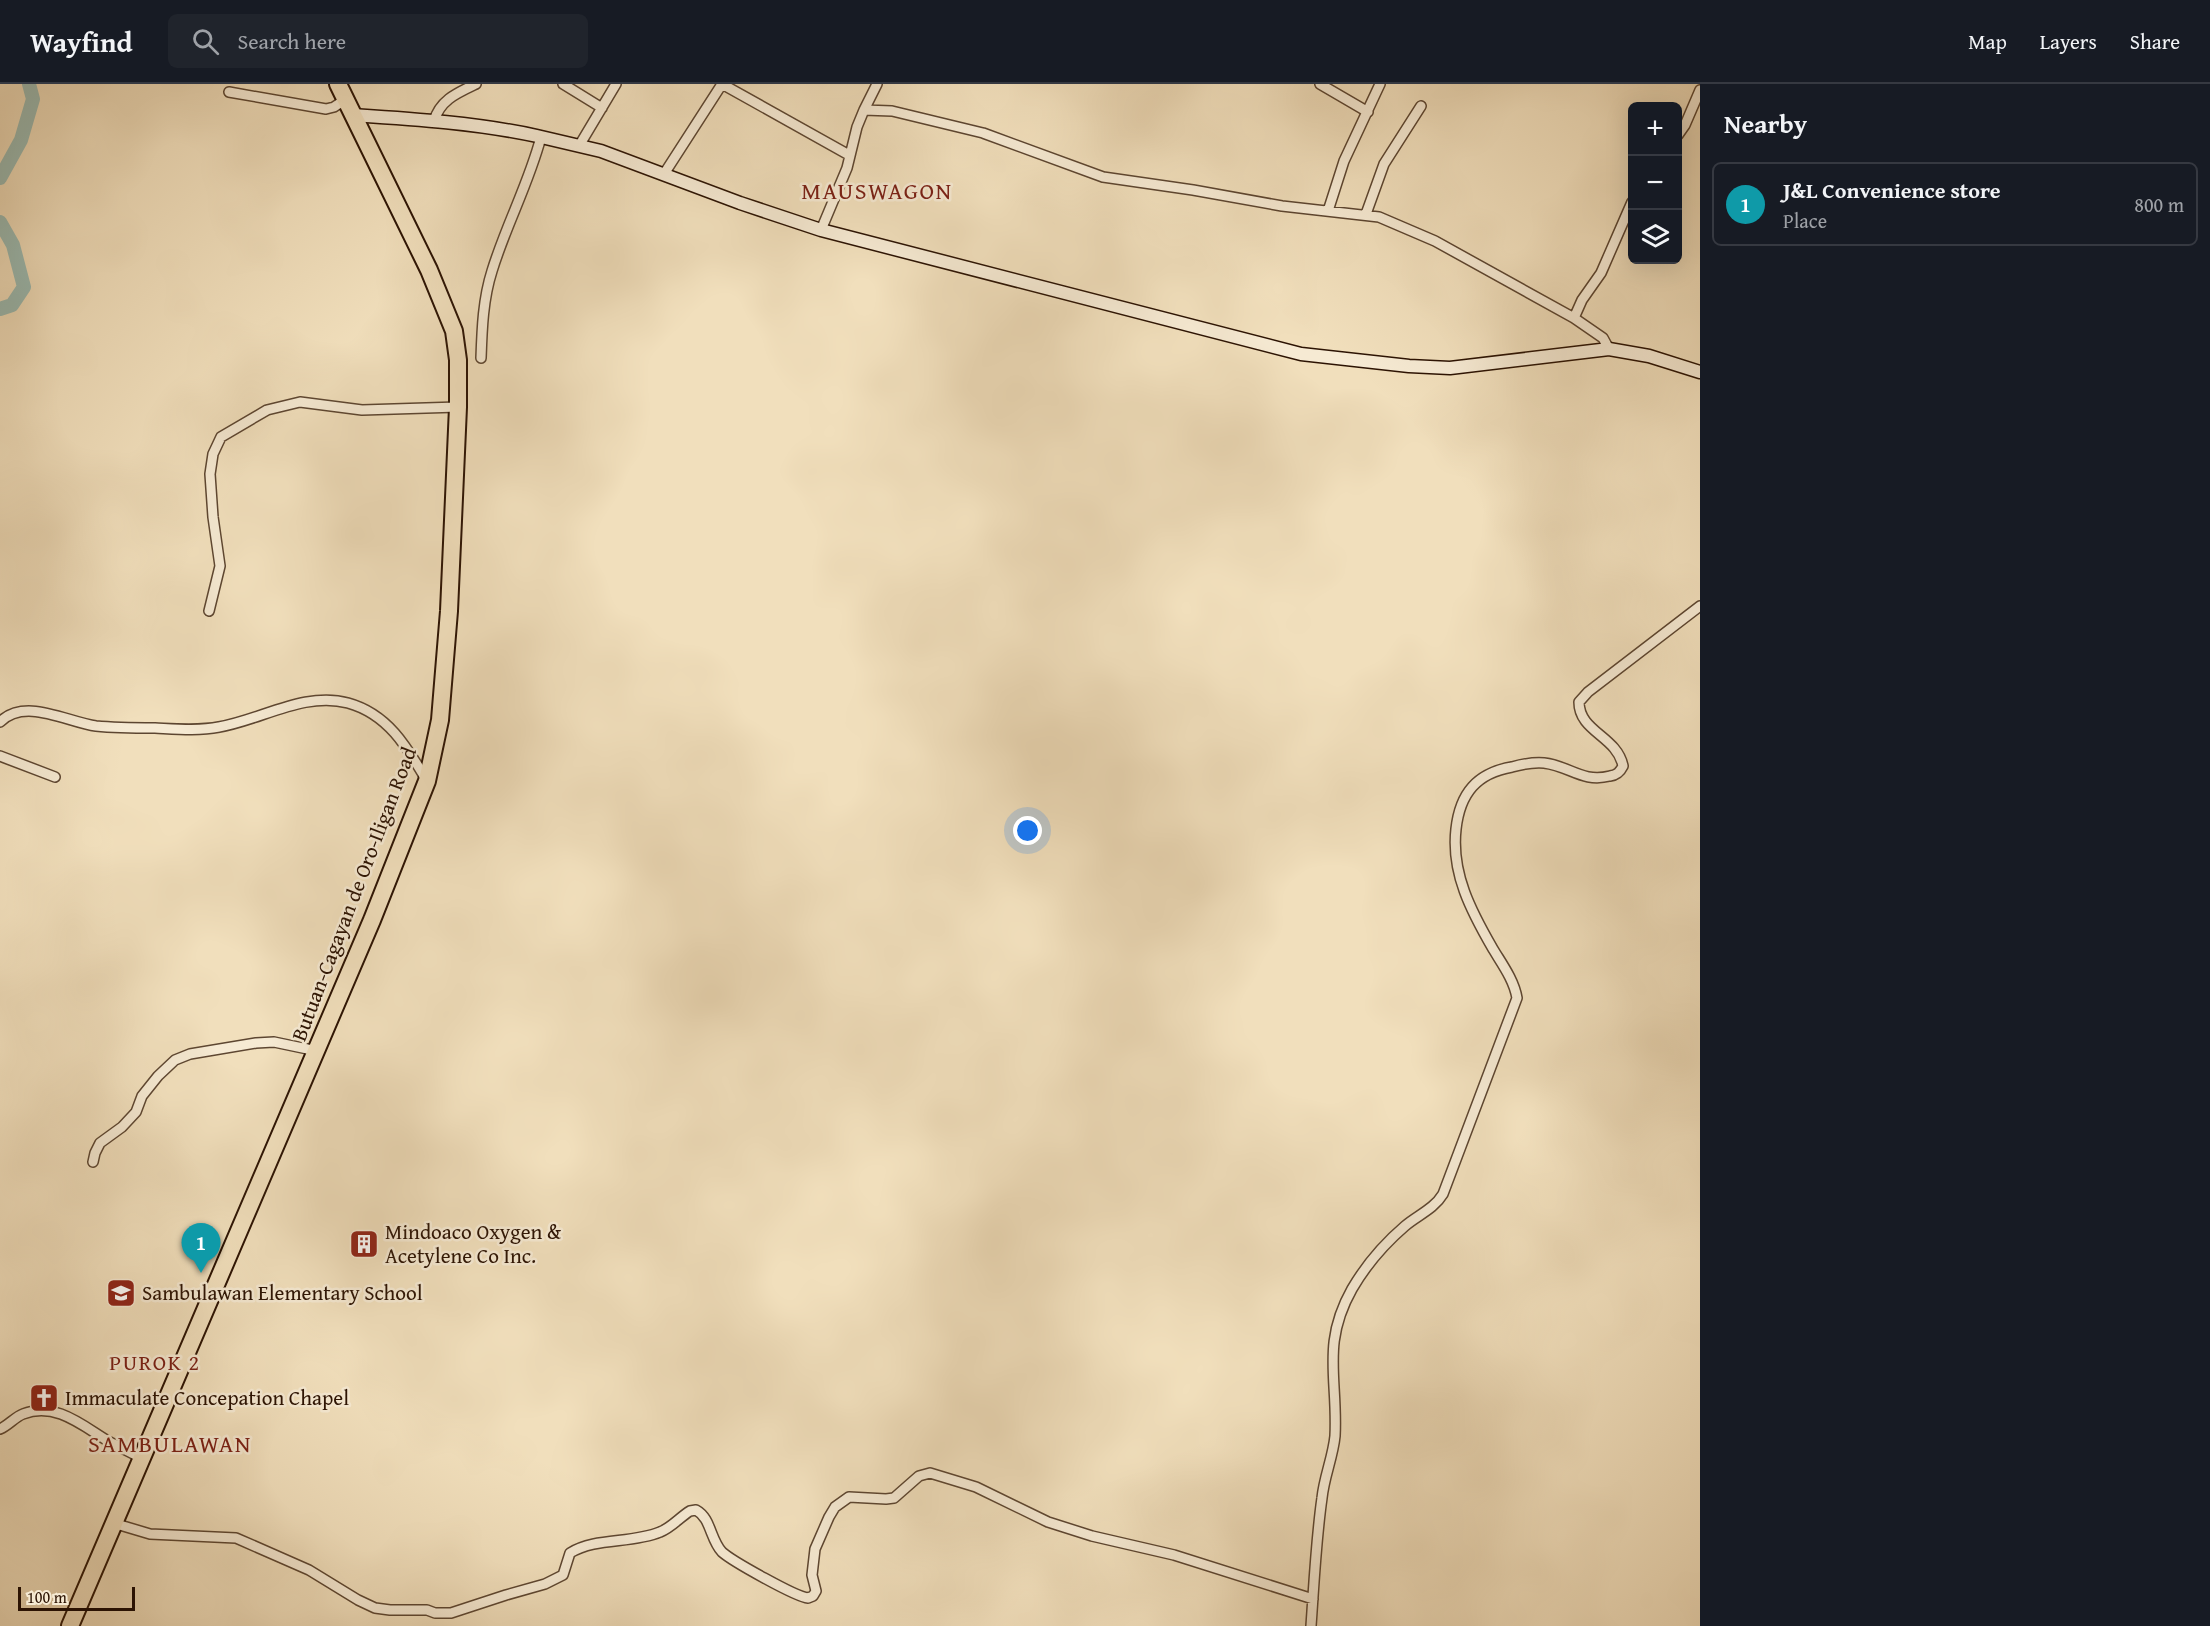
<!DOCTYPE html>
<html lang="en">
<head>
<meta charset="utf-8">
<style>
  :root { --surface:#171b24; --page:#20242c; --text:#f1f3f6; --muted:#9ea1a6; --line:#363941; --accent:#c59692 }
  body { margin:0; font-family:"Gentium Book Plus",serif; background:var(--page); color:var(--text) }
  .controls { position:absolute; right:18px; top:18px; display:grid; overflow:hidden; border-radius:9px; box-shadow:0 6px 24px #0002 }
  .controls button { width:54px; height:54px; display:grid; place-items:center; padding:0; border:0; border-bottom:2px solid var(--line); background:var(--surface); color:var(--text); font:30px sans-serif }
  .scale { position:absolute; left:18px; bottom:15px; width:117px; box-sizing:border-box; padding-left:6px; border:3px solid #2c1303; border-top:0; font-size:16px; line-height:21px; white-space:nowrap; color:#2c1303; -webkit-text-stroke:4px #f6ead3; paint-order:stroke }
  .you { position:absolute; left:1028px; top:747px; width:21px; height:21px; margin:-15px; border:4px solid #fff; border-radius:50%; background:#1a73e8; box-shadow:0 0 0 9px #1a73e833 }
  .badge { display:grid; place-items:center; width:39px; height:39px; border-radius:50%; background:var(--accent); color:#fff; font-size:20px; font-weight:700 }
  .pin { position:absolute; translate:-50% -50px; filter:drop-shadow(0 2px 3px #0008) }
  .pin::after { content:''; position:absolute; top:32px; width:21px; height:18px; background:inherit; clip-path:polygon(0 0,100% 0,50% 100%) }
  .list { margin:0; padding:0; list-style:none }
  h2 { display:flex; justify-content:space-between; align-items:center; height:78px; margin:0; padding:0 24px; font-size:26px }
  h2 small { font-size:20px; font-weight:400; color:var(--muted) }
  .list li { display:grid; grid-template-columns:39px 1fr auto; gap:18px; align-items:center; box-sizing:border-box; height:84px; margin:0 12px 12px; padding:0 12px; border:2px solid var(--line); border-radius:9px }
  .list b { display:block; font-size:22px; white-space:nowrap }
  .list p { margin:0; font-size:20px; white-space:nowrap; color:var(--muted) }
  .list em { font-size:20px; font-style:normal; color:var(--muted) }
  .icon { flex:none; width:33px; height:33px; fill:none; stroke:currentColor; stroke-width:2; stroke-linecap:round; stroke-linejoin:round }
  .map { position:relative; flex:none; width:1700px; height:1542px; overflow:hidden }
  header { display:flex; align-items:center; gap:36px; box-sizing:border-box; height:84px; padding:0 30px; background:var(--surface); border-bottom:2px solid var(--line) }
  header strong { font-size:28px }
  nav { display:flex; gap:33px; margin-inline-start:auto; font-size:21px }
  .search { width:420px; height:54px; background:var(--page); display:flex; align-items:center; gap:15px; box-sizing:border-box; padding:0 21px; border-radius:9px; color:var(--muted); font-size:22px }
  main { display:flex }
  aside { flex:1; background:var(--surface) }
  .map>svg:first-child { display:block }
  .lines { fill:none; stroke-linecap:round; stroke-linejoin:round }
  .river { stroke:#9bbcb4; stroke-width:14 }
  .street-casing { stroke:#5d4631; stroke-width:12 }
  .secondary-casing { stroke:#2c1303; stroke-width:15 }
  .highway-casing { stroke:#2c1303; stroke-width:20 }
  .street { stroke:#f6ead3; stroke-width:9 }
  .secondary { stroke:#f6ead3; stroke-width:12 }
  .highway { stroke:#f1dfbc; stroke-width:16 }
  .labels { text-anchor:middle; stroke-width:5; stroke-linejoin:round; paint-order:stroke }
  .street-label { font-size:21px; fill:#2c1303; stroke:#f6ead3 }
  .poi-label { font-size:21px; fill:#2c1303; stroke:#f6ead3; text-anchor:start }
  .neighbourhood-label { font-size:22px; letter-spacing:1.5px; fill:#7a1f14; stroke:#f6ead3 }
  .quarter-label { font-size:24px; letter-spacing:1.5px; fill:#7a1f14; stroke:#f6ead3 }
</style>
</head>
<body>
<header>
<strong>Wayfind</strong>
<div class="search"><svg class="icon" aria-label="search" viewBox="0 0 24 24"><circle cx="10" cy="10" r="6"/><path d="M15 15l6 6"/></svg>Search here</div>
<nav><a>Map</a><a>Layers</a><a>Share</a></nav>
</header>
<main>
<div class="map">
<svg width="1700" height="1542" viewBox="0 0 1700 1542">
  <rect width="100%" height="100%" fill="#f1dfbc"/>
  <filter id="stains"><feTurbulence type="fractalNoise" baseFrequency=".00333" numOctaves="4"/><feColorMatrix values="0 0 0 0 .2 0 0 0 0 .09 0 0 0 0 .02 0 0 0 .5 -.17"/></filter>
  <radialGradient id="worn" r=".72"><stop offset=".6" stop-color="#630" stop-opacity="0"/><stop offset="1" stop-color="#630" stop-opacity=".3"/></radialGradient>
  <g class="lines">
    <path class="river" d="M0 94 21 56 33 15 29 0
      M0 138 13 161 24 203 12 221 0 225"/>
    <g class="street-casing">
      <path id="street" d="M563 0 602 24
        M722 0 849 71
        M1320 0 1368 28
        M229 8 326 25 334 23 346 15
        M864 26 877 0
        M434 37C440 16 457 9 476 0
        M1678 51 1685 41 1700 6
        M579 62 616 0
        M664 90 722 0
        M1328 127 1344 77 1380 0
        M1366 130 1384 80 1421 22
        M821 146 847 84 857 43 864 26 892 27 983 49 1103 93 1193 106 1282 122 1379 133 1435 157 1574 234 1603 254 1609 265
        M1574 234 1582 216 1601 189 1632 118
        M481 274C482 245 483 215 492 187 506 141 529 99 541 53
        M209 527 220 482 213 433 210 390 213 370 221 353 267 326 300 318 362 326 458 323
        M0 638C25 613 67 638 96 642 116 644 136 644 155 644 176 645 199 647 219 643 261 636 305 607 348 619 388 630 407 663 427 697
        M0 672 55 693
        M93 1078 95 1069 100 1059 122 1043 136 1028 142 1012 158 992 175 976 190 970 256 959 274 958 317 967
        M0 1345C9 1341 15 1333 23 1330 55 1317 83 1342 108 1357 119 1363 130 1368 141 1374
        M113 1439 150 1450 236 1454 309 1486 358 1516 375 1524 390 1526H427L435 1529H451L506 1511 545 1500 563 1491 570 1469C596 1453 631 1460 660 1448 671 1444 680 1433 690 1427L696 1426C711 1434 710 1455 722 1468 732 1477 796 1513 808 1514L813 1512 816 1507 812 1491 815 1465 829 1433 835 1423 849 1413 886 1415 894 1414 919 1392 930 1389 976 1403 1048 1438 1092 1452 1174 1471 1313 1515
        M1311 1542C1314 1500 1316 1456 1322 1414 1324 1393 1333 1373 1335 1352 1338 1295 1321 1260 1352 1205 1366 1181 1384 1160 1405 1142 1418 1131 1434 1125 1443 1110L1517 914C1514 896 1502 880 1493 865 1471 827 1451 789 1456 745 1460 709 1477 689 1512 683 1523 680 1533 678 1544 679 1570 682 1582 699 1610 692 1617 691 1620 688 1623 682 1617 652 1579 648 1579 618L1588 608 1700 522"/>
    </g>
    <g class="secondary-casing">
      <path id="secondary" d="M353 31C414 35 477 39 537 52 559 57 580 62 601 67L740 119 821 146 1301 270 1409 282 1450 284 1609 265 1649 272 1700 288"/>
    </g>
    <g class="highway-casing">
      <path id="highway" d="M70 1542 372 836 427 697 440 636 449 527 458 323V276L454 247 429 186 338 0"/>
    </g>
    <use href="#street" class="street"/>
    <use href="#secondary" class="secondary"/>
    <use href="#highway" class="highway"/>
  </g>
  <defs>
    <g id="building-square" transform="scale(1.5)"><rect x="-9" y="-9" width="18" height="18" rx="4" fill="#8f2418" stroke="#f6ead3"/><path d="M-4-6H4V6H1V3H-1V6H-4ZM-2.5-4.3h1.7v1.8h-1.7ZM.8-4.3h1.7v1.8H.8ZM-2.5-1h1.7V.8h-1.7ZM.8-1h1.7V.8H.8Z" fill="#fff"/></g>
    <g id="school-square" transform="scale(1.5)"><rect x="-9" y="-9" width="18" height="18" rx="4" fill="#8f2418" stroke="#f6ead3"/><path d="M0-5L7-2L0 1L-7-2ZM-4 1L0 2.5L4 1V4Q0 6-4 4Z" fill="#fff"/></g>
    <g id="church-square" transform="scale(1.5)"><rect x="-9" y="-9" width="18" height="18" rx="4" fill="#8f2418" stroke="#f6ead3"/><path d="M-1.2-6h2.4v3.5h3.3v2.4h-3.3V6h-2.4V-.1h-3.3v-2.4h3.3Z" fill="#fff"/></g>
  </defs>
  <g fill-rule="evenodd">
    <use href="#building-square" x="364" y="1160"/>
    <use href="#school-square" x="121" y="1209"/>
    <use href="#church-square" x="44" y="1314"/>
  </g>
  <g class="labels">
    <g class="street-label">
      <text transform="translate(354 810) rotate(-69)" y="7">Butuan-Cagayan de Oro-Iligan Road</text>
    </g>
    <g class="poi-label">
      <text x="385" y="1155">Mindoaco Oxygen &amp;<tspan x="385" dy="24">Acetylene Co Inc.</tspan></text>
      <text x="142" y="1216">Sambulawan Elementary School</text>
      <text x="65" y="1321">Immaculate Concepation Chapel</text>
    </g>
    <g class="neighbourhood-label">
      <text x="155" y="1286">PUROK 2</text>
    </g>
    <g class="quarter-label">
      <text x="877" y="115">MAUSWAGON</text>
      <text x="170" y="1368">SAMBULAWAN</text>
    </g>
  </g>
  <rect width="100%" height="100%" filter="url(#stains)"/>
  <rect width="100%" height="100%" fill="url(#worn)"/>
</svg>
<div class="controls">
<button>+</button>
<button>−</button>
<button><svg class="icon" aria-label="layers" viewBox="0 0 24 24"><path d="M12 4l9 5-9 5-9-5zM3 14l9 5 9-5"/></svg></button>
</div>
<div class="scale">100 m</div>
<div class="you"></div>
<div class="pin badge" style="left:201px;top:1189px;background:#0f9aa8">1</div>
</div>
<aside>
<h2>Nearby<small></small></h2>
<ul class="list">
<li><span class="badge" style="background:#0f9aa8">1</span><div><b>J&amp;L Convenience store</b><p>Place</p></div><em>800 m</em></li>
</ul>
</aside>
</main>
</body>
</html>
